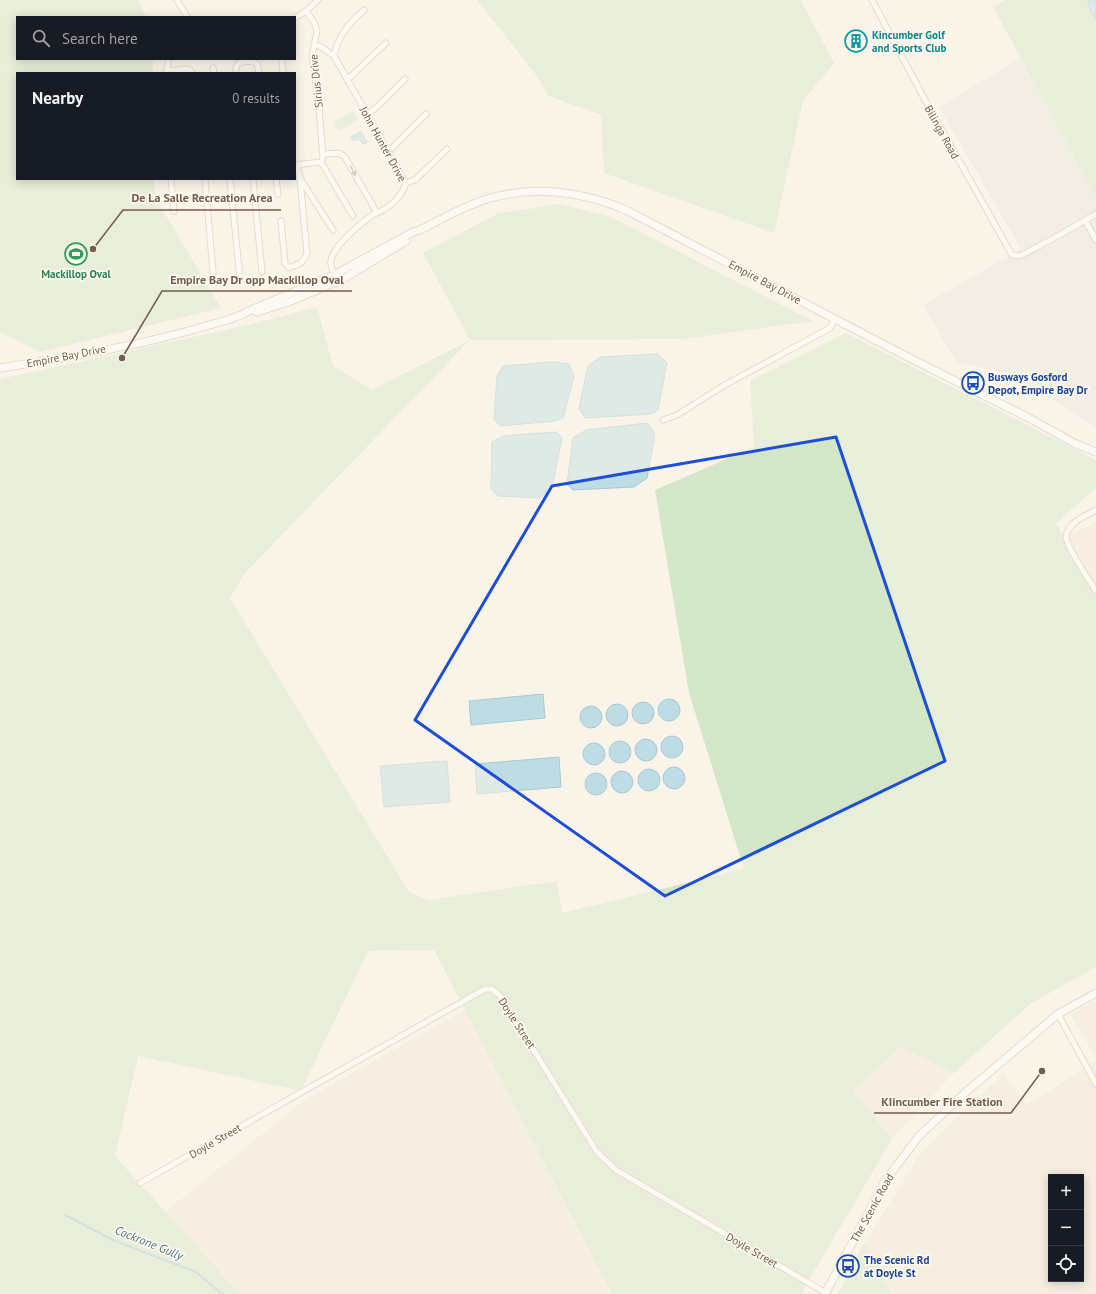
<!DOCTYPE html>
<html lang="en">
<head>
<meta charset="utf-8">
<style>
  :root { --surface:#171b24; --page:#242831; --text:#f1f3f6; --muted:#9ea1a6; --line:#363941 }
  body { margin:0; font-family:"PT Sans",sans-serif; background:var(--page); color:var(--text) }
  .controls { position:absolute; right:12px; bottom:12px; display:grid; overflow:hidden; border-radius:0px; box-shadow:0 2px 10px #0003 }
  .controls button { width:36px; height:36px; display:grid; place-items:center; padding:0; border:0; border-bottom:1px solid var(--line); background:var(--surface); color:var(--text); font:20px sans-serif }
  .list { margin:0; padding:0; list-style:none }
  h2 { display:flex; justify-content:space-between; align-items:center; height:52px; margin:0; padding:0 16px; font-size:17px }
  h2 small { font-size:13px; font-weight:400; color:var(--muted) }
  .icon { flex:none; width:22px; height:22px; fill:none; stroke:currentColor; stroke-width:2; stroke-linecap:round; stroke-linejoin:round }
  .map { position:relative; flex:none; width:1096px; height:1294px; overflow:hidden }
  .search { position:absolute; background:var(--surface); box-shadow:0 2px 10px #0003; left:16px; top:16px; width:280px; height:44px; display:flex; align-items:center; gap:10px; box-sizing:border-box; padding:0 14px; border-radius:0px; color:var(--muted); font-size:15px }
  .panel { position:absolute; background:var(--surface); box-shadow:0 2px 10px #0003; left:16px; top:72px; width:280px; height:108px; border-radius:0px }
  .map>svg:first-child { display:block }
  .residential { fill:#f1e7d7; fill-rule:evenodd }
  .industrial { fill:#ece7e1 }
  .green { fill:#d3e7c8 }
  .water { fill:#bedce3; stroke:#a6cad3 }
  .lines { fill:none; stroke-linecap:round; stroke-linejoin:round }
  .stream { stroke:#a6cad3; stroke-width:2 }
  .minor-casing { stroke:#ccbdaf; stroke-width:7 }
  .secondary-casing { stroke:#cebdad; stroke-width:9 }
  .minor { stroke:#fff; stroke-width:5 }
  .secondary { stroke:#fff; stroke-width:7 }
  .oneway { fill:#aa9e95 }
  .marked { fill:none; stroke:#1d4ed8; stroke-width:3; stroke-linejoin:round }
  .labels { text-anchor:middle; stroke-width:3.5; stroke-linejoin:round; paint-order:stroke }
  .culture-label { font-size:11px; font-weight:bold; fill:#0d838f; stroke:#fdf8ee; text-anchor:start }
  .street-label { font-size:11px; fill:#725d4e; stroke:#fdf8ee }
  .leisure-label { font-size:11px; font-weight:bold; fill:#27864d; stroke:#fdf8ee }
  .transit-label { font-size:11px; font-weight:bold; fill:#164399; stroke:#fdf8ee; text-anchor:start }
  .water-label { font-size:12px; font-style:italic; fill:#4a7884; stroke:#fdf8ee }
  .leader { fill:none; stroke:#725d4e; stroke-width:1.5 }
  .callout-dot { fill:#725d4e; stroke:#fdf8ee; stroke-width:1.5 }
  .callout-label { font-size:12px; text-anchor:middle; font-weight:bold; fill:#725d4e; stroke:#fdf8ee; stroke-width:3.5; stroke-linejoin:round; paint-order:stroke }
</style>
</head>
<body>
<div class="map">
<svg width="1096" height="1294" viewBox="0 0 1096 1294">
  <rect width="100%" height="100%" fill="#faf4e8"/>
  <path class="residential" d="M1096 522V596L1062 534 1075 533Z
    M1096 1000V1058L1070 1014Z
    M465 1010 612 1294H240L165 1212 306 1099Z
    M901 1047 954 1073 892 1139 853 1090Z
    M1096 1061V1294H891L864 1244 918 1157 1003 1073 1026 1105ZM1051 1177H1081V1279H1051Z"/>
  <path class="industrial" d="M1020 58 1096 198V427L1008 373 956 362 923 305 1021 249 939 107Z"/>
  <path class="green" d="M0 0H138L146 17H17V59H153V73H17V179H154L155 197 221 308 40 352 0 332Z
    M477 0H801L834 63 803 101 774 233 604 173 601 115 549 96 534 72Z
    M1006 0H1088L1090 10 1096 17V198L993 7Z
    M353 111 358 120 339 131 334 122Z
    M559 204 611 217 813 321 683 339 470 340 245 573 230 598 409 892 429 900 557 881 562 913 744 869 689 693 655 490 754 447 750 381 846 333 1096 460V488L1056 523 1096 596V967L1030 1004 954 1073 901 1047 853 1090 892 1139 801 1294H612L434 950 368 951 301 1091 138 1056 115 1156 240 1294H0V379L257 323 317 307 333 366 372 390 470 340 423 253 497 214Z
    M864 1244 891 1294H838Z"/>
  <path class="water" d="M1088 0H1096V19L1090 10Z
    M361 132 367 142 363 144 360 140 358 139 354 141 351 137Z
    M658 354 667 363 658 410 651 414 585 418 579 408 588 366 600 357Z
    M553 362 569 364 574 376 563 418 555 421 500 426 494 419 497 376 503 366Z
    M647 423 655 434 647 478 634 487 573 490 567 484 573 438 586 430Z
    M556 432 562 438 552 488 540 498 497 496 491 489 492 442 503 436Z
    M543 694 545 718 471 725 469 701Z
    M658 710a11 11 0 1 1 22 0a11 11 0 1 1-22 0Z
    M632 713a11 11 0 1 1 22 0a11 11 0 1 1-22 0Z
    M606 715a11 11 0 1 1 22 0a11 11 0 1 1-22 0Z
    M580 717a11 11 0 1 1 22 0a11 11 0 1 1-22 0Z
    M661 747a11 11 0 1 1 22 0a11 11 0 1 1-22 0Z
    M635 750a11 11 0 1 1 22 0a11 11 0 1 1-22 0Z
    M609 752a11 11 0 1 1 22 0a11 11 0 1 1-22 0Z
    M583 754a11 11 0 1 1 22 0a11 11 0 1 1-22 0Z
    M559 757 561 787 477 794 475 764Z
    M447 761 450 802 384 807 380 766Z
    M663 778a11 11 0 1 1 22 0a11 11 0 1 1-22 0Z
    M638 780a11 11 0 1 1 22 0a11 11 0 1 1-22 0Z
    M611 782a11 11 0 1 1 22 0a11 11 0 1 1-22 0Z
    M585 784a11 11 0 1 1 22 0a11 11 0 1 1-22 0Z"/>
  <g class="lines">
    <path class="stream" d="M65 1215 115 1241 196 1272 222 1294"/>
    <g class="minor-casing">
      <path id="minor" d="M177 0 187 17
        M872 0 924 98 1012 255 1020 256 1056 237 1096 214
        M295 18 306 11 318 0
        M314 44 323 48 334 56 406 183C403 194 394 203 385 209 382 211 379 212 376 213 363 221 334 245 331 260 330 265 332 270 334 275
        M334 56C338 36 349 23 364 10
        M282 62 283 73
        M213 68 214 73
        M167 71 187 69 190 70 192 73
        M166 73 169 59
        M236 73C235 60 243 62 253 61L257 64 259 73
        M347 80 386 43
        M367 115 379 105 405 79
        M387 150 392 148 426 114
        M323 154 339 153 345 157 377 213
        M321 162 353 216
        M295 165 321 162 323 158 319 108 312 56 317 31 314 22 306 11
        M171 179 174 211
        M205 179 213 272V276L216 282
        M230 179 240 279
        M253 179 262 272
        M276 179 278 194
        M301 180 333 230
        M406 183 415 180 447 149
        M1085 220 1096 240
        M281 221 285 263 289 268 301 263 307 254 300 179 297 165
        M663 420 677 415 723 386 830 328 835 319
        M1096 510C1087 515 1074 520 1068 530 1068 530 1066 535 1066 536 1066 547 1089 580 1096 591
        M1058 1014 1096 1084
        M140 1183 485 989H492L500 996 597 1152 616 1170 826 1293"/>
    </g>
    <g class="secondary-casing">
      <path id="secondary" d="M257 312 291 301 343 279 406 241
        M0 368C69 357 139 346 206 326 220 322 238 318 251 310L334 275 413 232 420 230C442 219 464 206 487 199 533 185 584 191 628 211L902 354 1027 417 1076 444 1096 452
        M825 1294 885 1181 919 1136 966 1092 1058 1014 1096 993"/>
    </g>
    <use href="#minor" class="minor"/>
    <use href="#secondary" class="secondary"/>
  </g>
  <defs><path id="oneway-solid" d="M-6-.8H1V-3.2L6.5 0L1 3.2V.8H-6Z"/></defs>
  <use class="oneway" href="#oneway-solid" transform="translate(353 171) rotate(63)"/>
  <path d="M0 0H1096V1294H0ZM836 437 945 761 665 896 415 720 552 486Z" fill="#faf4e8" fill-opacity=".55" fill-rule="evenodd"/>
  <path class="marked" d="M836 437 945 761 665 896 415 720 552 486Z"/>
  <defs>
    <g id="building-ring" transform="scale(1.15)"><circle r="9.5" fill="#fdf8ee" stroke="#0f9aa8" stroke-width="1.5"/><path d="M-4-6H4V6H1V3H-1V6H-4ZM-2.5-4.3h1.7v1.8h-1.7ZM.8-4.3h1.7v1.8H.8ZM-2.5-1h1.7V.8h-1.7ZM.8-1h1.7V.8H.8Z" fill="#0f9aa8"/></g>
    <g id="stadium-ring" transform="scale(1.15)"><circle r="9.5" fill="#fdf8ee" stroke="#2e9e5b" stroke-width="1.5"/><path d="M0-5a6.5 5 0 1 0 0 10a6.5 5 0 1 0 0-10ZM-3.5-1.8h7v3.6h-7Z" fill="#2e9e5b"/></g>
    <g id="bus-ring" transform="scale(1.15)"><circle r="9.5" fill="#fdf8ee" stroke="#1a4fb4" stroke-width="1.5"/><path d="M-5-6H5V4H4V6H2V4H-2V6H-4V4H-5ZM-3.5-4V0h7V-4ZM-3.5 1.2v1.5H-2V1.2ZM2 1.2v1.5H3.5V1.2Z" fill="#1a4fb4"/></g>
  </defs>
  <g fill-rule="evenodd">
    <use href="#building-ring" x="856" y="41"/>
    <use href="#stadium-ring" x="76" y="254"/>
    <use href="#bus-ring" x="973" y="383"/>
    <use href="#bus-ring" x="848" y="1266"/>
  </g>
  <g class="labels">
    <g class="culture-label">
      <text x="872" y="39">Kincumber Golf<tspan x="872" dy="13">and Sports Club</tspan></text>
    </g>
    <g class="street-label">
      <text transform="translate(316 81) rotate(-96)" y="4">Sirius Drive</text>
      <text transform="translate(942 132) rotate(61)" y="4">Bilinga Road</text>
      <text transform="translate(383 144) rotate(61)" y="4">John Hunter Drive</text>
      <text transform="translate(765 282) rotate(28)" y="4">Empire Bay Drive</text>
      <text transform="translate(66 356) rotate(-11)" y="4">Empire Bay Drive</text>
      <text transform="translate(517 1023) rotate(57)" y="4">Doyle Street</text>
      <text transform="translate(215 1141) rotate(-30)" y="4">Doyle Street</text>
      <text transform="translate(872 1208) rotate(-61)" y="4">The Scenic Road</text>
      <text transform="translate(752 1250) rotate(30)" y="4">Doyle Street</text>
    </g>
    <g class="leisure-label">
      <text x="76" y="278">Mackillop Oval</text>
    </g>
    <g class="transit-label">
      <text x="988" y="381">Busways Gosford<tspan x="988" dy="13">Depot, Empire Bay Dr</tspan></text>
      <text x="864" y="1264">The Scenic Rd<tspan x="864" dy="13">at Doyle St</tspan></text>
    </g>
    <g class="water-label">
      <text transform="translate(149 1243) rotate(22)" y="4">Cockrone Gully</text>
    </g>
  </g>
  <path class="leader" d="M93 249L123 210H281M122 358L162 291H352M1042 1071L1011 1113H874"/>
  <g class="callout-dot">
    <circle cx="93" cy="249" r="4"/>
    <circle cx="122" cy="358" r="4"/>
    <circle cx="1042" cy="1071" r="4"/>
  </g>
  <g class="callout-label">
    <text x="202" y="202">De La Salle Recreation Area</text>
    <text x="257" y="284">Empire Bay Dr opp Mackillop Oval</text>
    <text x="942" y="1106">KIincumber Fire Station</text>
  </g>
</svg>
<div class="controls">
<button>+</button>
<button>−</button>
<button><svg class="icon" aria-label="locate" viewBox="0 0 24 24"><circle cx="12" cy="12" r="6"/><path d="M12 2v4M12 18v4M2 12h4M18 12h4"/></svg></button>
</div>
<div class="search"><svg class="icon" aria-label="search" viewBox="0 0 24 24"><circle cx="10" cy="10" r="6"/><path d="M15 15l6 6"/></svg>Search here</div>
<section class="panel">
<h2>Nearby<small>0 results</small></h2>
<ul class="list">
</ul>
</section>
</div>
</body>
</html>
